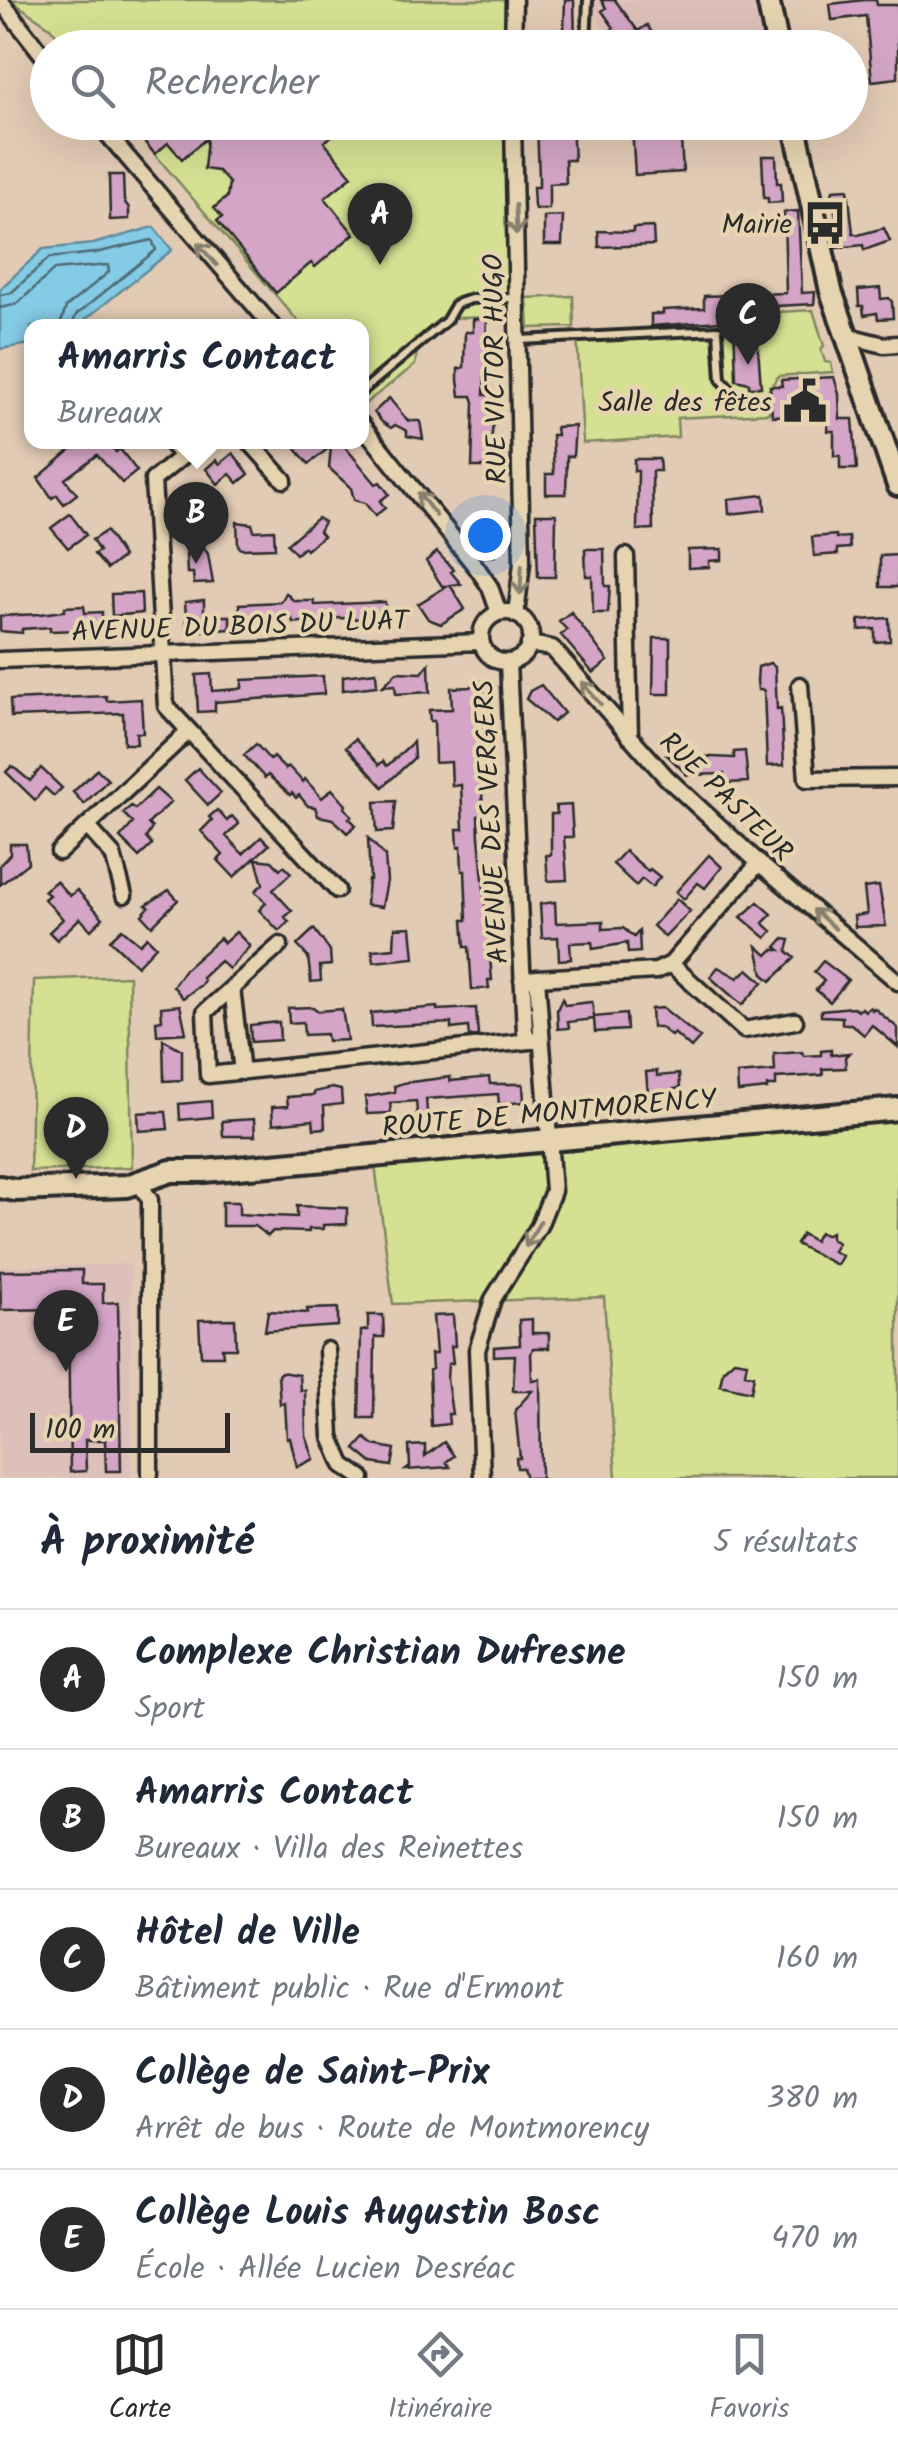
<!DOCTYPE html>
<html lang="fr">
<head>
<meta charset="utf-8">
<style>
  :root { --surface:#fff; --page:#f6f6f7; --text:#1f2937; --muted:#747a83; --line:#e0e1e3; --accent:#2b2b2b }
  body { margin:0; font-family:Kalam,sans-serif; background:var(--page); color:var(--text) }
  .scale { position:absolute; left:30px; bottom:25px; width:200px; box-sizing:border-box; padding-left:10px; border:5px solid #2b2b2b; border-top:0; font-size:28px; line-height:35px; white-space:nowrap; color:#2b2b2b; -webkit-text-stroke:8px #e6d4b1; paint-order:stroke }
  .you { position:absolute; left:485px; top:535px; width:35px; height:35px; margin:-25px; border:8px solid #fff; border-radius:50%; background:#1a73e8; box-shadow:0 0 0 15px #1a73e833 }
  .badge { display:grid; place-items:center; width:65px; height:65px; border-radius:50%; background:var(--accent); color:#fff; font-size:32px; font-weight:700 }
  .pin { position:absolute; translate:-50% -82px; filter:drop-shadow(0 2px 5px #0008) }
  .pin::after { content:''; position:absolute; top:52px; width:35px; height:30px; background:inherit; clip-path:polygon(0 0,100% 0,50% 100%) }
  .popup { position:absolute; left:24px; top:319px; width:345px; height:130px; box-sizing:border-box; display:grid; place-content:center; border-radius:20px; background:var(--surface); filter:drop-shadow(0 2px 8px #0005); font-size:32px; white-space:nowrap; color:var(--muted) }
  .popup b { font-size:38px; color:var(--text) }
  .popup::after { content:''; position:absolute; left:50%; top:100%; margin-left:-20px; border:20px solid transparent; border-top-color:var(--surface) }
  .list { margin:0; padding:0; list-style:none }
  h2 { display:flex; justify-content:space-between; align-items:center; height:130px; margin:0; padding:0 40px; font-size:42px }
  h2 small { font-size:32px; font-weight:400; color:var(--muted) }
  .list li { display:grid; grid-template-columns:65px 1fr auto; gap:30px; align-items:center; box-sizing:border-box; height:140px; padding:0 40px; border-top:2px solid var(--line) }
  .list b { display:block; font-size:38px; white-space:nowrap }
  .list p { margin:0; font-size:32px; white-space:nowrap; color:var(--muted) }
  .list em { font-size:32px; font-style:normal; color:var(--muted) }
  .icon { flex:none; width:55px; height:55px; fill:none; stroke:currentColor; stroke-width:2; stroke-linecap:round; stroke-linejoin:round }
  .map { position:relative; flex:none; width:898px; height:1478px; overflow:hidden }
  .search { position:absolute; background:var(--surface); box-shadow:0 10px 40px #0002; left:30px; right:30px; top:30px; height:110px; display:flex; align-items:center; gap:25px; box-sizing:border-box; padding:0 35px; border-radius:55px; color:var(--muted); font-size:38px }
  .sheet { height:830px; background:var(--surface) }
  nav { display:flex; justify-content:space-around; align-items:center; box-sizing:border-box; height:140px; border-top:2px solid var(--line); background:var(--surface); font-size:28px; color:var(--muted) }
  nav a { display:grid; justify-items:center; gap:5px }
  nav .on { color:var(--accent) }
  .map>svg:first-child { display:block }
  .built { fill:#dec0ba }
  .green { fill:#d5e093; stroke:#80865f; stroke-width:2.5 }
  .water { fill:#84cbe5; stroke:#608b9b; stroke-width:2.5 }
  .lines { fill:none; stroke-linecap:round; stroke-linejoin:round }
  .shore { stroke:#4f6b75; stroke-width:2.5 }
  .building { fill:#d4a5c6; stroke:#2b2b2b; stroke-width:2.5 }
  .lane-casing { stroke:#2b2b2b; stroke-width:14 }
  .street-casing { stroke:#2b2b2b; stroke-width:21 }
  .secondary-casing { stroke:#2b2b2b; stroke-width:28 }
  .lane { stroke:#e6d4b1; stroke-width:6 }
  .street { stroke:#e6d4b1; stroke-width:14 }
  .secondary { stroke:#e6d4b1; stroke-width:20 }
  .oneway { stroke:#88806e }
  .labels { text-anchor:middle; stroke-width:8; stroke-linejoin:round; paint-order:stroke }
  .poi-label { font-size:28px; fill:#2b2b2b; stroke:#e6d4b1; text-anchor:end }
  .street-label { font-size:28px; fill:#2b2b2b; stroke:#e6d4b1 }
</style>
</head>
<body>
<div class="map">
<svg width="898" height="1478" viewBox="0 0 898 1478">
  <rect width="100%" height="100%" fill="#e2cbb5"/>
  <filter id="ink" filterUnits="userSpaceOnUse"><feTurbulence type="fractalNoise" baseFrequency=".01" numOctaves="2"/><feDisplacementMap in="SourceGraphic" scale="20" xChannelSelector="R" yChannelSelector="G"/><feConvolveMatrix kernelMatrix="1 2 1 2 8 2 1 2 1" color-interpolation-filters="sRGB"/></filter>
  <g filter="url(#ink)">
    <path class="built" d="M595 0H754L765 47H670L666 35 648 47H608L595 9Z
      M131 1264V1478H0V1266Z"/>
    <path class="green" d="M10 0H505L506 47H66L50 27Z
      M128 123H507L510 317 455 318 417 351 415 365 366 403 361 397V326H302Z
      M573 296 574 327 529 328 527 298Z
      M813 310 824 346 821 349 825 362 831 363 833 372 778 376 768 391 769 413 677 418 678 437 583 443 577 335 779 323V312Z
      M129 976 132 1167 30 1171 34 980Z
      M898 1116V1478H616L604 1297 393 1304 375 1165Z"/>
    <path class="water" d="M154 227 172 250 77 326H31V344L0 349V289L43 249 93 244Z"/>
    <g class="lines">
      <path class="shore" d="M0 295 11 293 49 258 95 253 152 240 156 250 76 315 72 326
        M0 308 17 304 54 270 108 265 109 272 66 307 60 326"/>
    </g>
    <path class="building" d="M565 0H574L575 42 546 47V30H564Z
      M601 0H615L638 31 647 25 662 48H616L607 33 614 28 602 11 606 8Z
      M864 0H876L877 5H898V78L872 81 866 16 832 20 830 4Z
      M145 122H234L241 131 251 122H322L333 135 324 142 352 176 325 198 354 234 315 267 311 263 276 293 217 221 222 217 214 208 227 197 229 183 218 171 204 169 207 138 182 159 168 143 155 154 135 131Z
      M537 122H572L574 160H565L566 183 549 184V209H535L534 206 533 187H539V179Z
      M680 124 683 172 635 175 632 127Z
      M762 156H776L777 183H781L782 202 768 203V198H764Z
      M109 175H123L124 201 129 208V219L110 220Z
      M848 189 853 233 858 235 884 228 890 241 864 250 863 245 836 248 839 234 832 195 833 190Z
      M798 211 802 293 815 292 814 304 776 306 777 318 756 320 761 387H749V383L736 380 734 320 651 326V314H663V310L704 308V296L786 293 784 212Z
      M563 216 562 245H544V217Z
      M653 227 654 245 599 247 598 231 633 232V228Z
      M880 288 881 299 889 298 892 302 893 318 878 319 877 313 864 315 863 306H859L858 290Z
      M473 319H487L484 395H492L494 411 489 467H472L474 402 472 396H460L458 380V369L464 367 465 332H473Z
      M834 377 839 394 840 419H853L857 469H840V456H834V431H828V414L772 416 770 386H782L781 380Z
      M389 398 408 421H420L423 439 407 436V431L395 425 391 428 382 422 374 412Z
      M575 426 573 456H567L566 494H546V474H554L552 435H557L556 427Z
      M80 442H107L116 452 120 449 137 471 122 483 97 455 65 479 77 494 64 504 57 495 52 498 38 478Z
      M294 442H341L376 484 380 482 389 494 380 501 385 508 375 516 365 503 354 500 351 488 329 468 331 446 309 464 296 449 298 447Z
      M233 453 249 474 238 483 230 474 218 484 206 469 216 460 220 464Z
      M634 459H659L660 471H652L653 529 637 530 638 471H634Z
      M764 495 765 510 729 514 728 499Z
      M199 509 203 546 208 554 213 583 194 584 193 573H187L186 554H191L189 529H182L181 518 183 510Z
      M70 514 86 535 68 548 51 528Z
      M536 514H556L555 577H538Z
      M317 518 324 522 319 531 323 536 306 550 304 547 296 554 287 544Z
      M237 522 252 524 254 531 274 530 275 548 241 549 238 545Z
      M498 524 499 546H495V556L484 557 480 525Z
      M106 531 123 557 107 569 94 554 99 551 92 540Z
      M836 535V538L849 537 850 548 837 549 838 554 814 556 812 537Z
      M585 549H604L605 586H610L608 613H593L592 576H586Z
      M722 549V560L709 561V567L688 568V550Z
      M437 552 454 570 451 572 461 584 450 585 465 609 441 624 428 619 418 604 447 586H442L426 561Z
      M898 555V587H880V556Z
      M141 593 142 613 112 616 111 594Z
      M286 593 294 601H314L315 605 385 602 387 620 339 618 293 623 292 618 240 623 239 604 281 602Z
      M204 600V616H230V629L187 632 185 602Z
      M84 606 85 613 102 612V630L82 634 81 630 50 631V627L22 629V633L0 631V616L40 614 65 611V607Z
      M571 612 608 661 593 673 561 635 567 630 559 621Z
      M889 618 890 641 875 642V629L859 630V620Z
      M654 638H670V694H653Z
      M770 663 775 667 777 709 781 708 784 765 767 766 764 690H758L757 681 758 667Z
      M429 664 430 692 396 694 395 685 383 686 397 672 422 673Z
      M376 672 377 686 343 690V676Z
      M211 674 212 691 238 689 242 688V680L323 676 324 694 215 702V711L198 712 196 675Z
      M480 681 486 690 477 698 478 729H484L486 759 485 790H482L483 816H478L479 837 488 934H496L497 946H489L492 980H488L489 988 472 990 469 947H465L463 920H467L465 871H462L461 846 458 847 457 829H463L461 785 452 786 451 762 435 763 434 721H430L429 710 452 709 451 688 470 687Z
      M541 685 564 713 553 722 526 699 530 691Z
      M106 696 107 701 141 699 143 733H136L137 744H124L123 713 11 717 10 700Z
      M355 739 379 765 383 761 387 766 413 742 414 758 383 787 346 747Z
      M256 744 270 760 273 757 285 769 288 766 303 782 305 779 322 798 332 789 346 805 345 808 352 816 349 818 356 825 347 833 333 819 318 816 315 807 308 806 299 795 296 798 292 793 290 795 268 775 265 778 244 755Z
      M745 751 748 782 725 783 724 774 687 775 667 755 734 758V752Z
      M12 766 30 781 41 768 62 788 54 796 45 788 35 800 6 772Z
      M198 768 221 793 208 805 185 780Z
      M97 769 108 780 84 804 73 792Z
      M156 789 171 802 148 824 152 828 146 838 152 845 139 857 120 838 133 823 123 813 131 806 135 809Z
      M396 801 393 831 377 832 375 802Z
      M571 805 573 837H564L567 880 548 881 546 855H551V814H557L556 806Z
      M217 810 227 821 232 816 239 824 226 836 243 854 261 837 269 845 234 877 218 860 223 855 201 831 212 820 209 817Z
      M368 838 385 856 387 881 382 907 366 905 368 880H370Z
      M10 844H26L28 863 0 885V865L10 854Z
      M625 851 648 871 650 869 660 877 652 887 642 879 636 886 613 864Z
      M709 855 722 867 705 888 698 883 684 899 676 892Z
      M256 859 272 861 280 869 284 866 291 873 273 890 292 911 285 917 289 922 279 931 259 910 266 903 255 891 263 884Z
      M56 881 70 896 77 890 103 918 91 930 80 918 57 940 49 932 63 919 44 899 49 895 44 891Z
      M879 886 886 926 855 927 854 916 867 914 864 888Z
      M169 890 178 900 152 926 142 915 149 907 146 905Z
      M677 899 690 911 665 937 653 926Z
      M555 902 556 923 603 921V929L623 928 634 937 639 931 640 952 628 953 627 943 593 949 592 942 570 943 571 959 559 960 558 937 542 938 540 904Z
      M758 902 772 914 763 923 772 931 766 938 741 917Z
      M411 927 414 958 374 962 372 950 394 948 395 928Z
      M122 929 140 944 147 937 156 946 137 966 110 940Z
      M314 929 330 951 331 965 320 966 321 981 311 982 308 957 297 945Z
      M236 932 250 946 229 969 220 961 202 978 204 980 201 985 183 998 173 986 185 969 220 938 224 943Z
      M783 939 790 940 787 951 795 958 771 981 763 974 757 946 767 955 772 950H780L776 947Z
      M823 961 848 980 830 1002 816 990 824 981 814 972Z
      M718 967 738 978 748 969 763 982 742 1005 710 977Z
      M562 998 565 1005 592 1002 594 1017 626 1014 627 1030 595 1032 594 1019 568 1022 569 1028 558 1029 557 1010Z
      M180 1005 186 1033 157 1035 156 1021 162 1020 161 1007Z
      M313 1007 318 1011 342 1009 347 1040 327 1041 326 1034 304 1035 303 1022 289 1023 288 1008Z
      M437 1007V1010L476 1008 478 1036 469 1037 468 1027 451 1029V1023L372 1027 371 1013Z
      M853 1007 858 1011 862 1008 865 1011 869 1007 872 1010 874 1008 898 1028V1047L872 1025 864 1035 851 1024H842V1017L821 1016V1010Z
      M663 1008 700 1038 691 1048 674 1033 671 1036 660 1027H652L651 1009Z
      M279 1022 280 1040 251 1042 250 1025Z
      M163 1039 182 1050V1080L164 1081Z
      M831 1050V1055L849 1053 845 1057 846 1068 822 1069 823 1075 776 1078V1086H767V1089L738 1092 737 1074 775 1071 774 1054 802 1052 804 1056 821 1055V1051Z
      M657 1071V1076L679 1074 680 1088 648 1094 646 1072Z
      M450 1077V1081L489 1077 490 1084H523L524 1102 499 1104 498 1094 426 1099 428 1125H418L416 1101 390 1103 391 1113 367 1114 365 1097 395 1092 394 1086 403 1083Z
      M332 1088 341 1090 342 1104 324 1106 325 1128 314 1129 313 1120 273 1124 272 1107 288 1106 287 1097 314 1095V1092Z
      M211 1101 212 1117 180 1120 179 1104Z
      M152 1112H166L168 1129 139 1131 138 1113Z
      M254 1119 255 1136H223L222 1121Z
      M222 1202H239V1214L273 1216 297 1217V1206L347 1208V1224L323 1225V1229H309V1232L273 1231 268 1236 254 1226H222Z
      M819 1232 825 1235 831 1232V1239L838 1243 833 1251 842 1256 837 1265 796 1244 802 1234 814 1241Z
      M82 1270V1284H103V1303L118 1302 121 1471H106L105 1440H85L86 1471 70 1472 68 1309 1 1310 0 1271Z
      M338 1308V1326L265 1331 268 1311 308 1313 307 1309Z
      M368 1315H383L384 1337H375L374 1418H359L361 1331 368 1330Z
      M453 1315 455 1346H451L453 1363 448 1364 447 1379 452 1414H448L449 1424 431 1426 429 1370 432 1369 431 1354H436L433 1316Z
      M235 1319 236 1348H222L223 1356H201L199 1320Z
      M532 1319V1333H549V1348H533L531 1354 532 1380 540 1379 541 1478H526L523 1468H517L516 1458H520L515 1410 532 1391H513L515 1355 494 1356V1347L520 1345 519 1320Z
      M734 1360 747 1362 745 1373 754 1375 751 1392 720 1385 723 1370Z
      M281 1372 299 1375 300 1390H305L306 1436 314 1459 297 1467 290 1438H287L285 1403 280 1404 278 1375Z
      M365 1438 374 1445 395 1449 392 1466 372 1463 355 1449Z
      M444 1442 454 1456 446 1462 450 1467 406 1470 410 1467 409 1446 425 1445V1456Z"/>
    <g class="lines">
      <g class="lane-casing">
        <path id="lane" d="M586 45 588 0
          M728 130 793 125
          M520 340 718 330 721 379 737 397 755 399
          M361 392 446 321 456 304 471 299 518 298"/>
      </g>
      <g class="street-casing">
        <path id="street" d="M0 0 48 62
          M513 48 514 0
          M97 122 272 326
          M513 122 522 563 516 615
          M844 335 884 345 898 344
          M361 424 477 568 490 587 499 613
          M170 442 182 456
          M200 442 153 480 166 706 337 890
          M250 442 284 480
          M626 556 630 737
          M481 637a25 25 0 1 1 50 0a25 25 0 1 1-50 0Z
          M529 644 552 648 666 777 759 863 898 982
          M0 660 481 642
          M508 662 525 1032 530 1041H538
          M800 685 807 779 898 778
          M59 852 87 826
          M124 895 113 855 87 826 189 731
          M280 945 205 1012 208 1075 530 1041
          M671 964 744 1030 795 1021
          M537 978 656 971 671 964 759 863
          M232 988 242 1072
          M140 1184 150 1200V1474
          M327 1350 331 1437 343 1465 362 1478
          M482 1478 477 1350 493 1299 539 1226 553 1191 537 978 522 980"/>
      </g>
      <g class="secondary-casing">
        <path id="secondary" d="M768 0 778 48
          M794 122 831 291 898 485
          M0 1187 15 1190 127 1186 171 1171H204L898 1109"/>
      </g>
      <use href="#lane" class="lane"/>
      <use href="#street" class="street"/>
      <use href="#secondary" class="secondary"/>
    </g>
    <defs><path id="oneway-shaft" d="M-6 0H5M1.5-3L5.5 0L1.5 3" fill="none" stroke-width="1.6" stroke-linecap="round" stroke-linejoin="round" transform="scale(2.5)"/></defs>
    <g class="oneway">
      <use href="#oneway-shaft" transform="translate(516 220) rotate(88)"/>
      <use href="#oneway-shaft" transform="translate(207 254) rotate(-131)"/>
      <use href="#oneway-shaft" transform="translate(427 504) rotate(-128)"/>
      <use href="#oneway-shaft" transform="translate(521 580) rotate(93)"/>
      <use href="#oneway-shaft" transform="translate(591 693) rotate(-131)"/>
      <use href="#oneway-shaft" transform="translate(824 919) rotate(-139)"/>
      <use href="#oneway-shaft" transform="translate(533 1234) rotate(120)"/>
    </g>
  </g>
  <defs>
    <g id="bus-bare" transform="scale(3.45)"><path d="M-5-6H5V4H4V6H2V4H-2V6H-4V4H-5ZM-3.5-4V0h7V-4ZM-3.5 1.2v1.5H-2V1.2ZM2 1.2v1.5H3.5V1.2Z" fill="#2b2b2b" stroke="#e6d4b1" stroke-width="2.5" paint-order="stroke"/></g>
    <g id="civic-bare" transform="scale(3.45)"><path d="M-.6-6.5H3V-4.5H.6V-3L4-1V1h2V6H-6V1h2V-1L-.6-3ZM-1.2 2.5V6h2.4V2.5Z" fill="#2b2b2b" stroke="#e6d4b1" stroke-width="2.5" paint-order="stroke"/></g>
  </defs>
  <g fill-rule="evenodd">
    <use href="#bus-bare" x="825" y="223"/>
    <use href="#civic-bare" x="805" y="401"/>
  </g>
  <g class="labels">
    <g class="poi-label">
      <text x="792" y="233">Mairie</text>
      <text x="772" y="411">Salle des fêtes</text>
    </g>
    <g class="street-label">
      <text transform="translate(494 369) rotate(-91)" y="10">RUE VICTOR HUGO</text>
      <text transform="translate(240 625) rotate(-2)" y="10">AVENUE DU BOIS DU LUAT</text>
      <text transform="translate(727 796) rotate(44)" y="10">RUE PASTEUR</text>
      <text transform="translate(490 822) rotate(-93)" y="10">AVENUE DES VERGERS</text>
      <text transform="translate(549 1112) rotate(-5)" y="10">ROUTE DE MONTMORENCY</text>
    </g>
  </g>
</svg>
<div class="scale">100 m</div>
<div class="you"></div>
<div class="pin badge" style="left:380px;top:265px">A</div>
<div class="pin badge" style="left:196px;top:564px">B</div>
<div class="popup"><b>Amarris Contact</b>Bureaux</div>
<div class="pin badge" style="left:748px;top:365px">C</div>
<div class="pin badge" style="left:76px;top:1179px">D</div>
<div class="pin badge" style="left:66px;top:1372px">E</div>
<div class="search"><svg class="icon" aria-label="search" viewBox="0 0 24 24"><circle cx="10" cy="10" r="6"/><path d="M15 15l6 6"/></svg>Rechercher</div>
</div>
<section class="sheet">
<h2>À proximité<small>5 résultats</small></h2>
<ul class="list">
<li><span class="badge">A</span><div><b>Complexe Christian Dufresne</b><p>Sport</p></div><em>150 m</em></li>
<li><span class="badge">B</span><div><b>Amarris Contact</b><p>Bureaux · Villa des Reinettes</p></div><em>150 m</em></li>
<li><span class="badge">C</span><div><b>Hôtel de Ville</b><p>Bâtiment public · Rue d'Ermont</p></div><em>160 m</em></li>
<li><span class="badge">D</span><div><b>Collège de Saint-Prix</b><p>Arrêt de bus · Route de Montmorency</p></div><em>380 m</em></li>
<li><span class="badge">E</span><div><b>Collège Louis Augustin Bosc</b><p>École · Allée Lucien Desréac</p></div><em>470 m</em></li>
</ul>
</section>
<nav>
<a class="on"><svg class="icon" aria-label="map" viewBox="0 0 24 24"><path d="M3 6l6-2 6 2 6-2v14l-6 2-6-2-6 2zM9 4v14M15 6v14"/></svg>Carte</a>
<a><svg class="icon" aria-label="directions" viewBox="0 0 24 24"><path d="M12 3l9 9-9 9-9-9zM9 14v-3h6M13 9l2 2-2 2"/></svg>Itinéraire</a>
<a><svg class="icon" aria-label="saved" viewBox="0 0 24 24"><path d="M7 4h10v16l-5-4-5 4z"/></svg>Favoris</a>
</nav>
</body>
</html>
